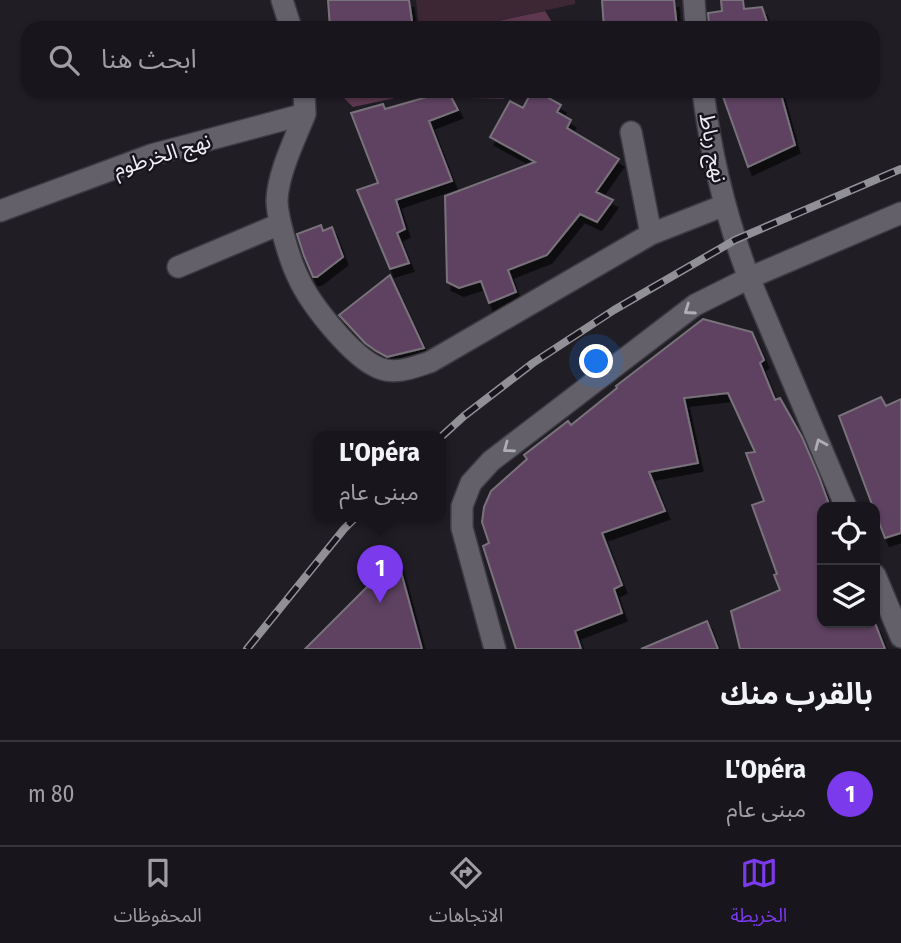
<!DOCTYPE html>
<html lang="ar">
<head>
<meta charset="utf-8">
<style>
  :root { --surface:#18161c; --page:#211f25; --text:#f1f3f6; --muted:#9f9fa3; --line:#36353b; --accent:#7c3aed }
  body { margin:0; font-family:"Fira Sans Condensed","Noto Sans Arabic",sans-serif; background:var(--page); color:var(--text); direction:rtl }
  .controls { position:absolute; right:21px; bottom:21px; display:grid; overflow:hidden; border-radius:14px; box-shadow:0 2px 5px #0004 }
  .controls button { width:63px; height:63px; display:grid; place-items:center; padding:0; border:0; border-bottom:2px solid var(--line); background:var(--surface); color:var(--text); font:35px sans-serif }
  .you { position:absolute; left:597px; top:362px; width:24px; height:24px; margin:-18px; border:5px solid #fff; border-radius:50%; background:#1a73e8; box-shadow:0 0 0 10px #1a73e833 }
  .badge { display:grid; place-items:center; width:46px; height:46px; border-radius:50%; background:var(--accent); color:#fff; font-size:23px; font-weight:700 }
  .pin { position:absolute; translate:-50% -58px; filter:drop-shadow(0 2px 4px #0008) }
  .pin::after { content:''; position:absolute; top:37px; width:24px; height:21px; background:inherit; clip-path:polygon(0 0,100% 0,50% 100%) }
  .popup { position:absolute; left:313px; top:431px; width:133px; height:91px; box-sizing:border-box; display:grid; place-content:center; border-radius:14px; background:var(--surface); filter:drop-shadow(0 2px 5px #0005); font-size:23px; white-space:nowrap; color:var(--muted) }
  .popup b { font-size:26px; color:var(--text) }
  .popup::after { content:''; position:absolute; left:50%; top:100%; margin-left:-14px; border:14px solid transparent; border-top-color:var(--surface) }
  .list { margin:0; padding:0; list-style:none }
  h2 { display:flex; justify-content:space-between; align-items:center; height:91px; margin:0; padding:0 28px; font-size:30px }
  h2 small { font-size:23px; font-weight:400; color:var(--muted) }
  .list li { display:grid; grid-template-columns:46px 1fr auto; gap:21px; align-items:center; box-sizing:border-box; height:105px; padding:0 28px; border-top:2px solid var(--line) }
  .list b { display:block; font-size:26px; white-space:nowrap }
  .list p { margin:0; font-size:23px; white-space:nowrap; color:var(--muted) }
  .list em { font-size:23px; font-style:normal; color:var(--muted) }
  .icon { flex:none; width:38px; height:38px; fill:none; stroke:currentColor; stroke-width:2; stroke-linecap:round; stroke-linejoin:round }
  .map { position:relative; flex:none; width:901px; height:649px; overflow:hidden; direction:ltr }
  .search { position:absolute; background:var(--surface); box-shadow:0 2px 5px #0004; left:21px; right:21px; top:21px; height:77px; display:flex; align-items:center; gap:18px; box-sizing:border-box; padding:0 24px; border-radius:21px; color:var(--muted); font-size:26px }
  .sheet { height:196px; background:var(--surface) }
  nav { display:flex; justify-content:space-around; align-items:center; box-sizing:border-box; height:98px; border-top:2px solid var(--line); background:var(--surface); font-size:19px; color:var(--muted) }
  nav a { display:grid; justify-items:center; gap:4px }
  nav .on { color:var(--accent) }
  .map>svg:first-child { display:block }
  .green { fill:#3e2735 }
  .forest { fill:#5d384f }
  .building { fill:#5e4362; stroke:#79727a; stroke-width:2; filter:url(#shadow) }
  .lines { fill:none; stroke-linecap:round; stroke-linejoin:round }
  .minor-casing { stroke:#3c3a40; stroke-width:24 }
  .minor { stroke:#636069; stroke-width:21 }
  .rail-casing { stroke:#929097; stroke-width:8 }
  .rail { stroke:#17141c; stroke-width:5; stroke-dasharray:16; stroke-linecap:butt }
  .oneway { stroke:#b0aeb5 }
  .labels { text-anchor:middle; stroke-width:5; stroke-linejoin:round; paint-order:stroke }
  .street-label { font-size:21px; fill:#efedf3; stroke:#17141c }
</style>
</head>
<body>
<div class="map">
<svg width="901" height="649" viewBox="0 0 901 649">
  <defs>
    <filter id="shadow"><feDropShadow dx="4.5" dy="8" stdDeviation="0" flood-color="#0009"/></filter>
  </defs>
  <rect width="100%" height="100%" fill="#201d25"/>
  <path class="green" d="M416 0H575V4L465 28H419Z"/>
  <path class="forest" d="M545 11 552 22 563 28H465Z
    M341 91H428L353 107 344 98Z
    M461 91H519L503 99 469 98Z"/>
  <path class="building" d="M328 0H409L413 28H330Z
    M602 0H674L677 28H604Z
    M721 0H743L744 9 762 7 769 28H709L708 13 722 11Z
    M448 91 458 110 429 121 452 181 396 200 405 229 397 233 409 263 390 269 357 190 378 183 351 113 383 104 385 109Z
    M532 91H536L561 105 557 112 571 120 567 128 619 159 596 192 613 200 597 222 580 214 547 255 508 270 516 292 489 303 481 281 459 288 447 282 445 196 535 162 490 137 510 101 523 108Z
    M721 91H780L795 145 748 167Z
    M321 225 323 231 332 227 343 257 317 277H313L304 256 297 234Z
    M390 275 424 348 387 357 376 351 365 343 339 315Z
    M703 319 752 332 764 360 760 363 775 400 780 398 802 437 818 474 830 507H822V623H875L885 649H740L731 611 780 590 774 575 777 574 752 505 764 501 746 453 755 452 728 393 684 398 698 463 649 472 665 511 602 533 622 585 614 589 622 613 575 631 581 649H516L483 546 489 543 482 522 484 507 491 491 527 459 524 455 568 421 571 425 617 388 616 386Z
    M881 397 886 406 901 399V533L885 538 875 512V507H873L839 416Z
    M397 557 422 649H305Z
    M707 621 718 649H641Z"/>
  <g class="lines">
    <g class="minor-casing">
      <path id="minor" d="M282 0 291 28
        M694 0 696 28
        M703 91C711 155 726 218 749 278L846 507
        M305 114C295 139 278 173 277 200 277 218 290 261 298 277 310 304 352 357 379 368 396 375 414 367 430 362L651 234 725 205
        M631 132 651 234
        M0 211 151 155 305 114 304 91
        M178 267 280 224
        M875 575 901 637
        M495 649 462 528V506L471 483 491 461 695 305 749 278 901 213"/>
    </g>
    <use href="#minor" class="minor"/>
    <g class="rail-casing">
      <path id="rail" d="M441 437 464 416 533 363 614 310 735 240 901 169
        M247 649 344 529 356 517"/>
    </g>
    <use href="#rail" class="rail"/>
  </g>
  <defs><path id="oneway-chevron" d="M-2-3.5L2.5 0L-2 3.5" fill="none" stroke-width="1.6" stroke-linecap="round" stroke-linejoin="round" transform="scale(1.75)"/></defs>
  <g class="oneway">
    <use href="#oneway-chevron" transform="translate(689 310) rotate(145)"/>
    <use href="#oneway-chevron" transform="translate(820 444) rotate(-113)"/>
    <use href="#oneway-chevron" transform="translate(508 448) rotate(143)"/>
  </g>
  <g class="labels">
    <g class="street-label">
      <text transform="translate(713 148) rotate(79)" y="7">نهج رباط</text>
      <text transform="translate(162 155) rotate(-17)" y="7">نهج الخرطوم</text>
    </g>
  </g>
</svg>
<div class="controls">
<button><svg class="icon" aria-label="locate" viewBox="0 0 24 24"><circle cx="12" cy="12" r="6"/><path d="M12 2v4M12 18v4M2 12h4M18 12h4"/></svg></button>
<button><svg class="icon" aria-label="layers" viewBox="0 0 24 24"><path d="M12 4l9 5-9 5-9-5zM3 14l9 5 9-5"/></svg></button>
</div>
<div class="you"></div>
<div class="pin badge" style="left:380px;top:603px">1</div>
<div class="popup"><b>L'Opéra</b>مبنى عام</div>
<div class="search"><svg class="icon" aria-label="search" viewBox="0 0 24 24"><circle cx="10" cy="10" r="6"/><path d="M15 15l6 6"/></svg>ابحث هنا</div>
</div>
<section class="sheet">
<h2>بالقرب منك<small></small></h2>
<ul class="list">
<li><span class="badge">1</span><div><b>L'Opéra</b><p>مبنى عام</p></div><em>80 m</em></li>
</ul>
</section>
<nav>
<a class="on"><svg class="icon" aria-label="map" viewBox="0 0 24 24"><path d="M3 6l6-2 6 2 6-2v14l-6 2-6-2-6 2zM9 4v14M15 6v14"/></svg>الخريطة</a>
<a><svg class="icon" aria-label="directions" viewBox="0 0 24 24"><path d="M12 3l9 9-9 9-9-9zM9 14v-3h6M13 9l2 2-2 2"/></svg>الاتجاهات</a>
<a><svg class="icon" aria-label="saved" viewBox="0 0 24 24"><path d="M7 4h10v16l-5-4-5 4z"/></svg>المحفوظات</a>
</nav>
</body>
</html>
